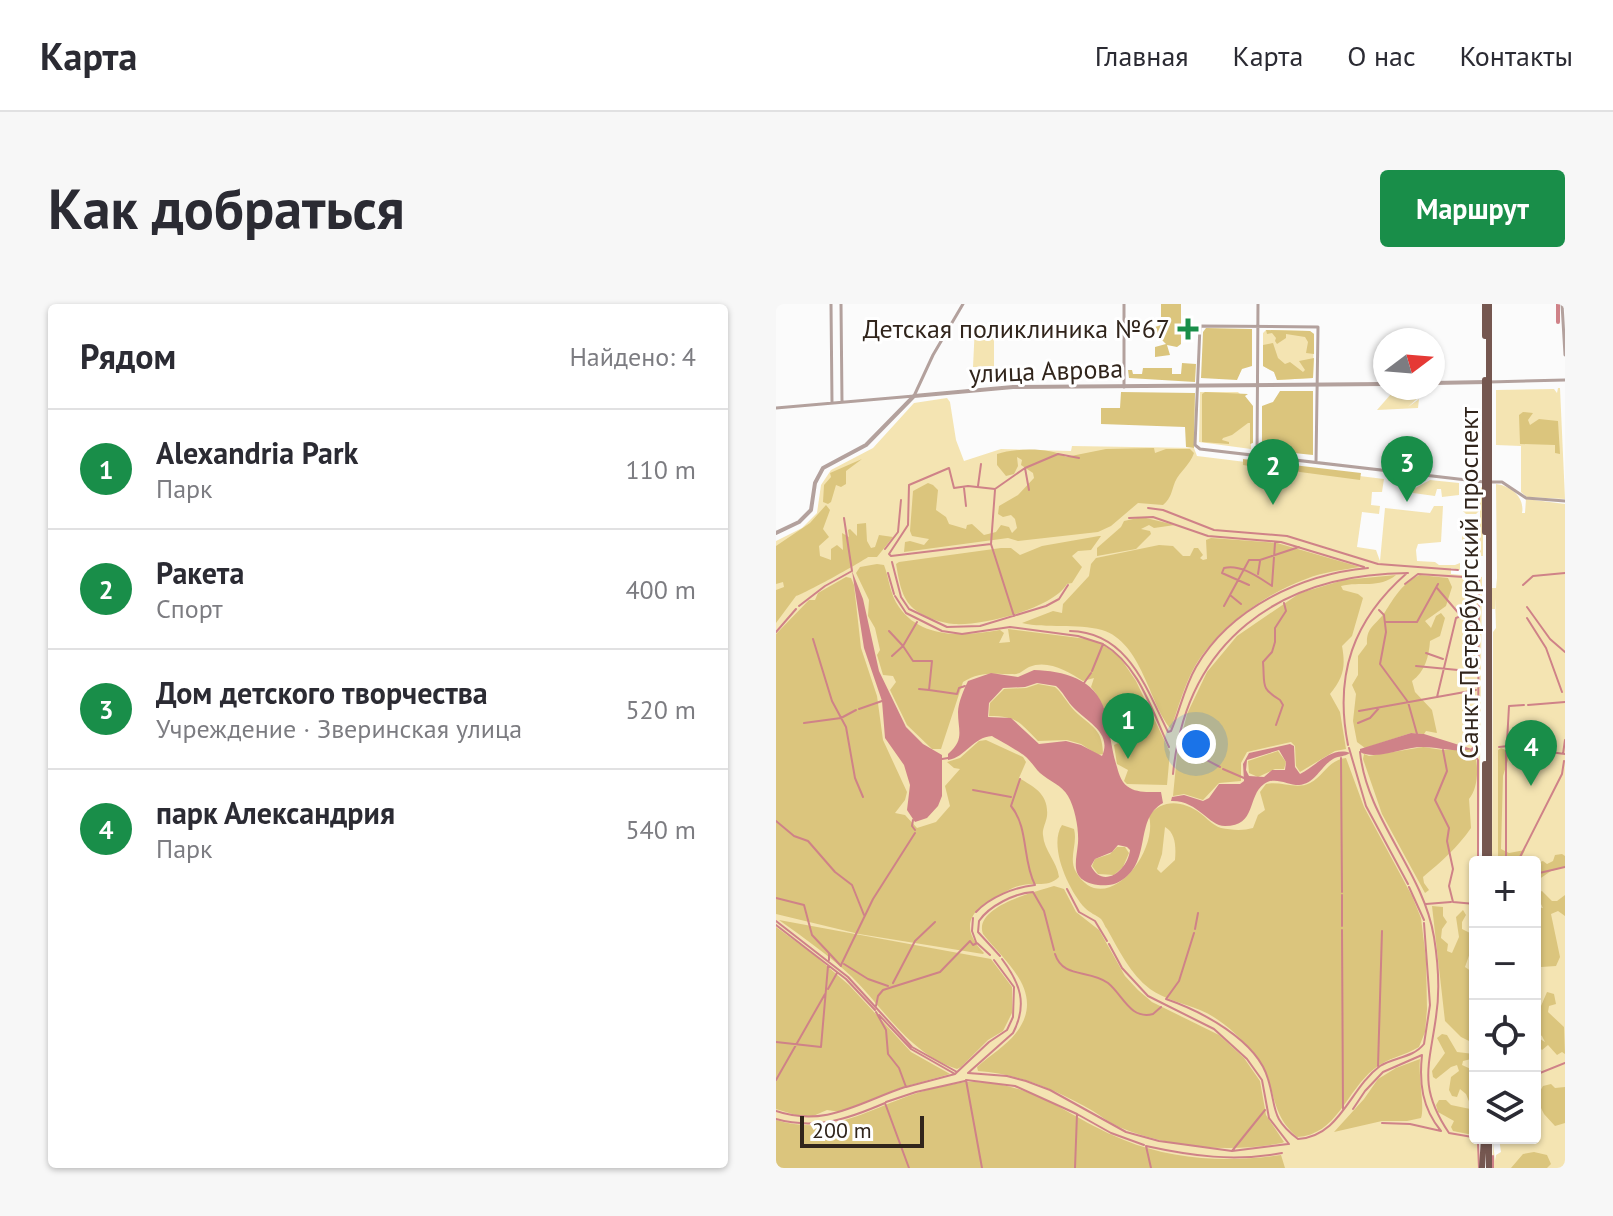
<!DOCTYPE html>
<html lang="ru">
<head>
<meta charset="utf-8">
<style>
  :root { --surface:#fff; --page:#f7f7f7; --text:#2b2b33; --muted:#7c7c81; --line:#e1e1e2; --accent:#198e49 }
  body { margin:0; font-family:"PT Sans",sans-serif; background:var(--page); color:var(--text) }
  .controls { position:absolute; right:24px; bottom:24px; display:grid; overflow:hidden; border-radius:8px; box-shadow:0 2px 6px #0004 }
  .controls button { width:72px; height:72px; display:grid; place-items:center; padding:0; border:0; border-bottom:2px solid var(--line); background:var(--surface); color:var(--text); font:40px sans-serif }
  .compass { position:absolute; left:597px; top:24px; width:72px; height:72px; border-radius:50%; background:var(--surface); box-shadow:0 2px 6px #0004; rotate:74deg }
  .scale { position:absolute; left:24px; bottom:20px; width:124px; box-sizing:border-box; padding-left:8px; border:4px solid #31251c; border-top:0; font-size:22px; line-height:28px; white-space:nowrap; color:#31251c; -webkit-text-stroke:6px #fff; paint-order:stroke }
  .you { position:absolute; left:420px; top:440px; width:28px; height:28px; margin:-20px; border:6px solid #fff; border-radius:50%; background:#1a73e8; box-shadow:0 0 0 12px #1a73e833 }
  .badge { display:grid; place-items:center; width:52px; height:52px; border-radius:50%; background:var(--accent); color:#fff; font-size:26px; font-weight:700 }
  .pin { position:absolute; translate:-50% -66px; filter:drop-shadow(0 2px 4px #0008) }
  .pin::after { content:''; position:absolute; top:42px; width:28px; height:24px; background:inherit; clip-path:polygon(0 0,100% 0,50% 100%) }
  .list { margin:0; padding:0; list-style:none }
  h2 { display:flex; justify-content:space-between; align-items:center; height:104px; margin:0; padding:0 32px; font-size:34px }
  h2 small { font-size:26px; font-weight:400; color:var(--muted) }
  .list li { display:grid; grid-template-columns:52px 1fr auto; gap:24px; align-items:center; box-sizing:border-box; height:120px; padding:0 32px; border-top:2px solid var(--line) }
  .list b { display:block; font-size:30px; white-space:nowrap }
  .list p { margin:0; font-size:26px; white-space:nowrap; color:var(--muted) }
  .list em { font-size:26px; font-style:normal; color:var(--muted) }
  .icon { flex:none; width:44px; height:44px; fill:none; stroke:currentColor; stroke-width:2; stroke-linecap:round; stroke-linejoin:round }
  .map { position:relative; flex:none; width:789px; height:864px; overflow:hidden; border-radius:8px }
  header { display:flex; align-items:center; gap:48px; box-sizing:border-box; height:112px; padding:0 40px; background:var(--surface); border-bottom:2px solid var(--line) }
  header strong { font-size:38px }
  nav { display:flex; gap:44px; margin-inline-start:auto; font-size:28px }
  .intro { display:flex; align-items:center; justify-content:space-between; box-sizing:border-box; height:192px; padding:0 48px }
  h1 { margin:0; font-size:56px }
  .button { padding:20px 36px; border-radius:8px; background:var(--accent); color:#fff; font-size:28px; font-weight:700 }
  main { display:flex; gap:48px; padding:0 48px }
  aside { flex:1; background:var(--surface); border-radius:8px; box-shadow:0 2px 6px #0004 }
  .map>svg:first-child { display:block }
  .green { fill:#f4e4b2 }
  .forest { fill:#dbc57d; fill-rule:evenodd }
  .water { fill:#cf8288; fill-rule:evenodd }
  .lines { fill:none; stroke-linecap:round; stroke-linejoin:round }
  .stream { stroke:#cf8288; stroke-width:2 }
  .canal { stroke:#cf8288; stroke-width:4 }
  .minor { stroke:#b3a19d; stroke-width:3 }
  .tertiary { stroke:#b3a19d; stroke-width:4 }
  .primary { stroke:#755750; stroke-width:6 }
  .poi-dot { fill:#198e49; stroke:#fff; stroke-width:3 }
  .labels { text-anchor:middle; stroke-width:6; stroke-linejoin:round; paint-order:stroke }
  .poi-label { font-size:26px; fill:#31251c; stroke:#fff; text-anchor:end }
  .street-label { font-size:26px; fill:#31251c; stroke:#fff }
</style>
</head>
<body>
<header>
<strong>Карта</strong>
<nav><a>Главная</a><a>Карта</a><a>О нас</a><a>Контакты</a></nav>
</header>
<div class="intro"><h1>Как добраться</h1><a class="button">Маршрут</a></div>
<main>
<aside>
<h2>Рядом<small>Найдено: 4</small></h2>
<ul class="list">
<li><span class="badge">1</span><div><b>Alexandria Park</b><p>Парк</p></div><em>110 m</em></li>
<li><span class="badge">2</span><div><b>Ракета</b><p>Спорт</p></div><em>400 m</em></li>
<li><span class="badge">3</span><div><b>Дом детского творчества</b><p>Учреждение · Зверинская улица</p></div><em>520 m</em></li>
<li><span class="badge">4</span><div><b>парк Александрия</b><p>Парк</p></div><em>540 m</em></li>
</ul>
</aside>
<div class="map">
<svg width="789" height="864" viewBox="0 0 789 864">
  <rect width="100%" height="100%" fill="#fbfbfb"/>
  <path class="green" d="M199 21H218V63H197Z
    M490 26 534 27 538 30 537 74 501 76 498 68 487 62V29Z
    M782 84H784L789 195 751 193 745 188V142L720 141V86L778 85 781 89Z
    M614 85H645L644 92 632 103 643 95 642 104 601 106 615 90Z
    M424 88H462L476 102 475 145 423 138Z
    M171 94 174 98 180 136 188 157 225 145 295 147 296 142 418 144 421 152 608 175 606 188H596L595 201 604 202 603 210 586 208 581 243 600 246 604 257 609 204 654 209 658 202H667L665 238 642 240 640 246 641 257 659 258 663 261H679L684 259V266L675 264V270L706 273 703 558H699V834H703L704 864H0V237L26 224 41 209 45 181 55 166 97 144 138 99Z
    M654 176 683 179V191L666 193 665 185H661L659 192 637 189 636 186Z
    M720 180C737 182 749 195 746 209H749L750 195 789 200V864H716L717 838 719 857 720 851 725 848 723 834H759V558H716L717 345V328L720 324 719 293V305H716V284H720L721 274Z
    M689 181 703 182V207L700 210H690L687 207Z
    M704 183 707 184V252H704V246L698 236 700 248 686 246V230L697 234 702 214 704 241Z"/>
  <path class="forest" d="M385 0H405V40L401 43 391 41 394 51 379 53V43L390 40 379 29V23L385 21Z
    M430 24 476 25V62L466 65 461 76 425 74 427 28Z
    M490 26 534 27 538 30V50L530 49 532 38 529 33 510 30V34L501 40 499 37 500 34 496 29 491 30Z
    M497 39 502 54 509 60 514 58 527 68 529 66 523 57 538 54 537 74 501 76 498 68 487 62V41Z
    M406 59 420 60 419 78 353 74 352 66H356L357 70H366L367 64H396V70H405Z
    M504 87H537V151L488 146 486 142V102L497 98Z
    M345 88 419 89 418 144 410 143 409 123 325 120V104H344Z
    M429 88 472 90 469 92 477 102V139L474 140V119H472L456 131 447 134 446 136 453 138V140L426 138V90Z
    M747 108 757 109 752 116 754 121 763 115 782 117 784 150 779 149V141L744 140 743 111Z
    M378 144 379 149 390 145H414L418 149C414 161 404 167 399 178 395 188 396 193 387 201L362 199 335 222 322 228 242 237 232 234 128 248 129 238 134 237 148 241 153 235 136 232 134 227 137 187 152 179 157 181 162 186 160 206 170 213 173 220 190 225 191 221 196 220 208 231 220 228 225 221 233 223 236 229 241 224 239 215 235 211 227 213 222 210 223 202 242 191 258 174 257 169 245 161 246 156 241 153 242 162 238 170 230 172 221 161V150C239 144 274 143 290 153L330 145Z
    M86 155 70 167V180L65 183 60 181 55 198 52 200 47 198 48 181 55 173 54 169Z
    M467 155 585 169 584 176 486 163 485 167H481L480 163 467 161Z
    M50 201 54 206 47 225 53 233 43 242 44 252 55 256V245L61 241 67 246 66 229 73 233 72 226 74 225 81 232V220L90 219 91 237 95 244 99 243 103 231 117 233 101 253H92C84 259 26 291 20 292L0 319V286L8 283 7 278 0 280V242L34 219Z
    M366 213 399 221 378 224 373 221 365 225 374 227 375 230 360 245 321 252V244L345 223 348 217Z
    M323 232H325L315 246 302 247 296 252 306 263 296 279 291 280C276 305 206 322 178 320 165 319 148 313 138 305 125 294 123 276 120 260L123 258 225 244H235L244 251 266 242Z
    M435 234 501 239 584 263C566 266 547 268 530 275 488 290 442 324 419 362 408 382 402 404 395 425 373 400 366 338 326 326 300 319 271 325 246 319L277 307 286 309 287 300 313 272 315 260 320 254 383 241 397 242 407 252H414L418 244H422L427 251 424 254 427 256 431 255 430 236Z
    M101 260 108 261C113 274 114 291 123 303 146 336 190 332 224 326L228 329 223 339 234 338 232 325 311 335 324 339 343 352 360 377 394 448 391 481 351 480 348 477 352 466 341 460 338 441 342 439V430C331 416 328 398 315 383L318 374 307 377C292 367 271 355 253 363 247 366 244 371 236 370 218 370 204 367 187 378L165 445H156L131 421 114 386 120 378 117 372 107 371 101 351 104 346 99 324 92 312 93 296 80 269 84 263Z
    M620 271C603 285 584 277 565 282L567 286 582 290 587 294 576 332 566 342C570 364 567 374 554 390L564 408 570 445 559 447 524 468 520 462 519 442 515 438 471 448 465 459V477L443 479 427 496 408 490 397 492 401 451 411 410 431 368 461 332 524 289 568 276Z
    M644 271 672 274 676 283 670 302 649 317 655 324 660 312 665 309 669 314 664 332 654 337C653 352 649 368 636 377L639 388 656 406 661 429 650 427 648 430 635 429 589 444 581 438 577 417 580 390 576 381 582 371V352L591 340C590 323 600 321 609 308 618 294 626 279 644 271Z
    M70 273 75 274 78 281 85 344 101 392 107 436 131 488 129 496 119 509 129 511 141 524 160 518 174 502 169 482 184 465 178 464 171 458 184 454 203 437 210 436 247 453 250 458 243 474C258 483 273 490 271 512 270 519 266 525 267 531 268 547 281 557 283 573 272 584 260 578 247 581 239 582 231 587 224 591 195 605 182 622 208 649L207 650 83 630 0 610V330L33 296H39L42 289Z
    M262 380 279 383C286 389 290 397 296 404 312 422 327 422 327 450L322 451 305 440 291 436 262 437C243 418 241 412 213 412L214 399 228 385 250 384Z
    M647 443 667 446 697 445C703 459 703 483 693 495L695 524C682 543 665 558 647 573L648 579 653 586 649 589 606 510 587 455 588 450 593 452Z
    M725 444 732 447V456L727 472 725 545 733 549 749 546 743 558H722V446Z
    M502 447 510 458 508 465H499L482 473 473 469 472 457Z
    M570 454 588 503 636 592 645 614 650 655 651 705 649 728 643 743C628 752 611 754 598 765 570 787 561 831 521 833 490 806 503 779 477 748 463 732 444 714 424 706 407 699 388 695 374 685 354 670 343 646 331 625 329 623 327 617 325 615 320 611 314 609 309 604 293 587 272 542 286 521L298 525C302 540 292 554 300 568 328 616 383 550 373 512 386 494 408 497 424 509 431 514 436 521 445 524 455 526 467 527 477 524L482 511 489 506 484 488 490 480C505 477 521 486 534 479 549 471 552 456 570 454ZM389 523C400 529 400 544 399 556L385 569 381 565 386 550Z
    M341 543H349L353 549 347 563 338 571 322 570 316 562 319 555 334 550Z
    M786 550 789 552V563L775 567 759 578V559L767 557 771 560 777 557 779 551Z
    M278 582 288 585 300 608 323 626 349 672 362 686 376 698 443 731 468 754 484 777 490 811 508 838 506 839C453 849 394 844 343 823 334 819 325 812 317 807 279 786 245 770 202 767L201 763C214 751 230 742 240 729 271 689 229 658 207 630 197 603 258 588 278 582Z
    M766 587 776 597H781L789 591V612L782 607 775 610 784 653 780 662 765 663 759 659V626L764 628 759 620V603L767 604 760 590Z
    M656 602 667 603V612L671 618 666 625 665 634 672 640 671 647 676 649 683 633 680 613 687 606 690 611 686 618V625L694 629 696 643 689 663 699 670 698 737H693L685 733 669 717Z
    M3 616 215 655 236 683V709L227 727 212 736 185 763 181 765C133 749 110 707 76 673 54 652 28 634 3 616Z
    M0 623 37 650 73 681 135 748 174 770 124 784 65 808 51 806 37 812H23L0 805Z
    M771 688 778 690 780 700 773 702 772 708 788 723 789 750 786 748 781 751 772 741 766 746 759 739 764 735 769 738 766 732 761 729 759 716Z
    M666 730 671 731 681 748 698 750 699 754 687 757 686 761 699 767V801L694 800 690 790 684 785 681 793 676 792 673 786 675 773 683 767 681 761 675 763 660 775 657 773 656 767 669 749 661 734Z
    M644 755C642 772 649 803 645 814L631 817H606L558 828 588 795 602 775 620 764Z
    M189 778C262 777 287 812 348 836 397 856 453 859 505 851L509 864H0V816C50 831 82 811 127 794 147 786 168 782 189 778Z
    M775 780 779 784 789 783V819L779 822 768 810 760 794 767 782Z
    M663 796H670L675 801 699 806V829L697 831 677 827 675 823 678 817 662 808 660 801Z
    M758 848 771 851 775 860 771 864H735L747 850Z"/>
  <path class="water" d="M76 267 87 295 103 367 130 423 147 440 166 451V492L162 502 151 514 139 518 131 506 134 481 128 461 109 434 106 397 88 344Z
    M258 366C287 367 319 374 329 407 334 425 335 445 341 463 343 471 346 480 354 484 362 489 376 488 385 488L387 499C358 515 376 557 346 576 339 581 330 582 322 581 293 576 300 560 302 539 303 525 299 504 292 492 286 481 273 477 264 469 259 464 256 459 252 455 247 449 224 437 216 432 197 433 190 453 172 456V450C189 435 182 427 182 408 182 399 188 385 192 377L215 369 242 373ZM261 379 280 382C287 388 290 395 296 402 309 417 337 428 326 452L305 441 290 437 263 440 235 414 212 413 213 399 227 384 249 383ZM342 541 351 543 354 546C352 566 327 586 315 562L319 555 336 548Z
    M635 429 648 430 696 445C679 449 663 443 646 443 627 443 600 457 584 448V445Z
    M514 440 518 442 519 463 524 470C540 462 556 442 574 449 568 453 562 452 557 455 545 462 539 480 523 481 511 481 499 472 488 480 471 492 481 522 449 522 432 522 422 496 395 497L396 493 408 491 427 497 433 494 443 480H464L468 477 467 460 473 449ZM503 446 510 458 509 466H496L488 473 473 472 470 466 471 456Z"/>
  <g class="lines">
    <path class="stream" d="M249 164 282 150 303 154
      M202 182 205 160
      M188 184 190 202
      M219 186 215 240 238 312
      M372 204 387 206 438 226 511 232 602 260 682 266
      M353 214 377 213 432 232 505 238 588 263
      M215 240 115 252 113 250 132 221 133 181 173 164 178 184 192 182 219 185 249 164 253 186
      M109 245 122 228 125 196
      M116 258 125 293 133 305 171 323 204 322 270 302 283 295 292 281
      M112 269 118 290
      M482 270 484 257
      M629 280 642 270 703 274 702 438 696 445
      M473 281 446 269 448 264C465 260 482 273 496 282
      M496 281 499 239
      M747 281 757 272 789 269
      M661 284 685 312
      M454 291 465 300
      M119 292 130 309 166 327 186 330 234 323 302 332 327 340
      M23 302 49 282 76 267 68 214
      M448 302 473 256H484L523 243
      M751 303 774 335 789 348
      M603 306 608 311 610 328 604 360 632 398 641 430
      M751 314 770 344 786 388
      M141 318 127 342 137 357H156L153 386 181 390 183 384 189 382
      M610 318H641L662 280
      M113 327 127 342 116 352
      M294 327C352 328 370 384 392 428L395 427C404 406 408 384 420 363 454 304 526 270 592 264
      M0 328 20 305
      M37 335 56 397 70 423 79 474 87 493
      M650 349 667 355
      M640 362 682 366 693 371
      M316 367 327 340C363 361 376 407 393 443
      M308 379 315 369
      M143 385 153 386
      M661 393 680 314 685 312 702 328
      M752 401 789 398
      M83 405 106 397
      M583 407 700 386
      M28 419 65 414 80 406
      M582 419 594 414 603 404
      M500 421 507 401 504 396C484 384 489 381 487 358L496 348 499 338V324L510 307 508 299
      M731 438 733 402 748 401
      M402 441 444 463
      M572 441C558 371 577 316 631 269
      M723 443 732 442
      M735 443 789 450
      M573 444 590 502 632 580
      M667 446 671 467 659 496 673 524 671 537 677 565 673 582 677 598 699 600
      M695 446 702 456V558
      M584 448C591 516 647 566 658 633 662 658 664 688 660 713 653 763 642 783 673 829L702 834
      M787 450 789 436
      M565 454 566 588
      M166 455 172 454
      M447 465 468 474
      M397 470C410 337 503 270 632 269
      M197 486 235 493
      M137 516 136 522 139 526
      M0 517 18 532 32 537 59 568 76 581 88 611
      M744 553 786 470 788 457
      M730 558V447
      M759 570 789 563
      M633 583 648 616
      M291 585 303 608 319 617 331 637
      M566 591V622
      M0 594 28 601 36 631 53 649
      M650 600 675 598
      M200 608C214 593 239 583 259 581 246 556 253 524 235 502L244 475
      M197 614 196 627 200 638
      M0 617 72 673 136 743 181 768
      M0 621 70 675 99 706
      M419 625 422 609
      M566 626 567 805
      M418 629 403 677 390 695C425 707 481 736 492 775 501 804 494 814 522 835 565 832 573 785 604 762 618 753 637 754 648 740L654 701 648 619
      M333 640 346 664 372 692 438 725 471 755 486 776 493 814 513 840
      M279 650C287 675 313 665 332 679 347 691 354 716 377 710L385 703
      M224 652 202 628 203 617C213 602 239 589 257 588L268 607 278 646
      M226 655C244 679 252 700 237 729L192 769 231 772 250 777 274 786 350 828 383 837 456 847
      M53 656V649L65 662
      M68 660 92 675 112 682
      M65 661 97 595 139 529
      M117 679 139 637 159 618
      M52 685 61 669
      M100 702 102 692 107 686 164 668 194 637 197 641 201 639 214 651
      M100 708 110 726 112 750 123 764 130 783 179 770 213 738 231 726 237 713 238 683 218 656
      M103 711 135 745 179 770
      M0 738 45 743 52 662
      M602 762 606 627
      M759 771 789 759
      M0 776 49 690
      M110 798 140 788 189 777
      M577 805 589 787 607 768 646 751C643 779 646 804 665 827L634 820 606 819
      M489 806 456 847 512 840
      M0 807C49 824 84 798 129 783
      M0 815C40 826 72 815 109 799L133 864
      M702 839 703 864
      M717 852V864
      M206 864 190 776 239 782 301 810
      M299 864 301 810 335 829 368 841
      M375 864 370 842C416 852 458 858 506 849"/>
    <path class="canal" d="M782 0V18"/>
    <path class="minor" d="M55 0 56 98
      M65 0 66 98
      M786 0 789 51
      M713 78 789 76
      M348 83V0
      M0 104 138 92 157 51 187 0
      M481 151 482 0
      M540 158 542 23 424 22 419 141 424 145 708 178
      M713 178H726L750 194 789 197"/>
    <path class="tertiary" d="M657 79 711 78
      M0 229 23 218 35 206 39 179 47 164 90 141 138 92 237 83 609 80"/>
    <path class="primary" d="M709 0V32
      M709 76V228
      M709 558V460
      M713 558V0
      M706 864 708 834
      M713 864V834"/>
  </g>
  <path class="poi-dot" d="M408 13h8v8h8v8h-8v8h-8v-8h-8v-8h8z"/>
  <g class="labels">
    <g class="poi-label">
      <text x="394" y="34">Детская поликлиника №67</text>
    </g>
    <g class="street-label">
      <text transform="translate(270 67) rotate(-2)" y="9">улица Аврова</text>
      <text transform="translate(693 279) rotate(-90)" y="9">Санкт-Петербургский проспект</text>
    </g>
  </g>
</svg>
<div class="controls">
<button>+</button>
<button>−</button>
<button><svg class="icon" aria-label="locate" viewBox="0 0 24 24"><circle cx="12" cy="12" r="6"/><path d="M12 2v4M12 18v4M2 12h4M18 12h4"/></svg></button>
<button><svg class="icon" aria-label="layers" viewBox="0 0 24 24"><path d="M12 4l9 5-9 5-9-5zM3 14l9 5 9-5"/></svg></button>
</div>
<svg class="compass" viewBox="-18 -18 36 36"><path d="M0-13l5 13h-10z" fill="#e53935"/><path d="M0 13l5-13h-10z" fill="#7c7c81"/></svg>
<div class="scale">200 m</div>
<div class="you"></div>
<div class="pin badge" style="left:352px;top:455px">1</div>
<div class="pin badge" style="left:497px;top:201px">2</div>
<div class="pin badge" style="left:631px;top:198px">3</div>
<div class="pin badge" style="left:755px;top:482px">4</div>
</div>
</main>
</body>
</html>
